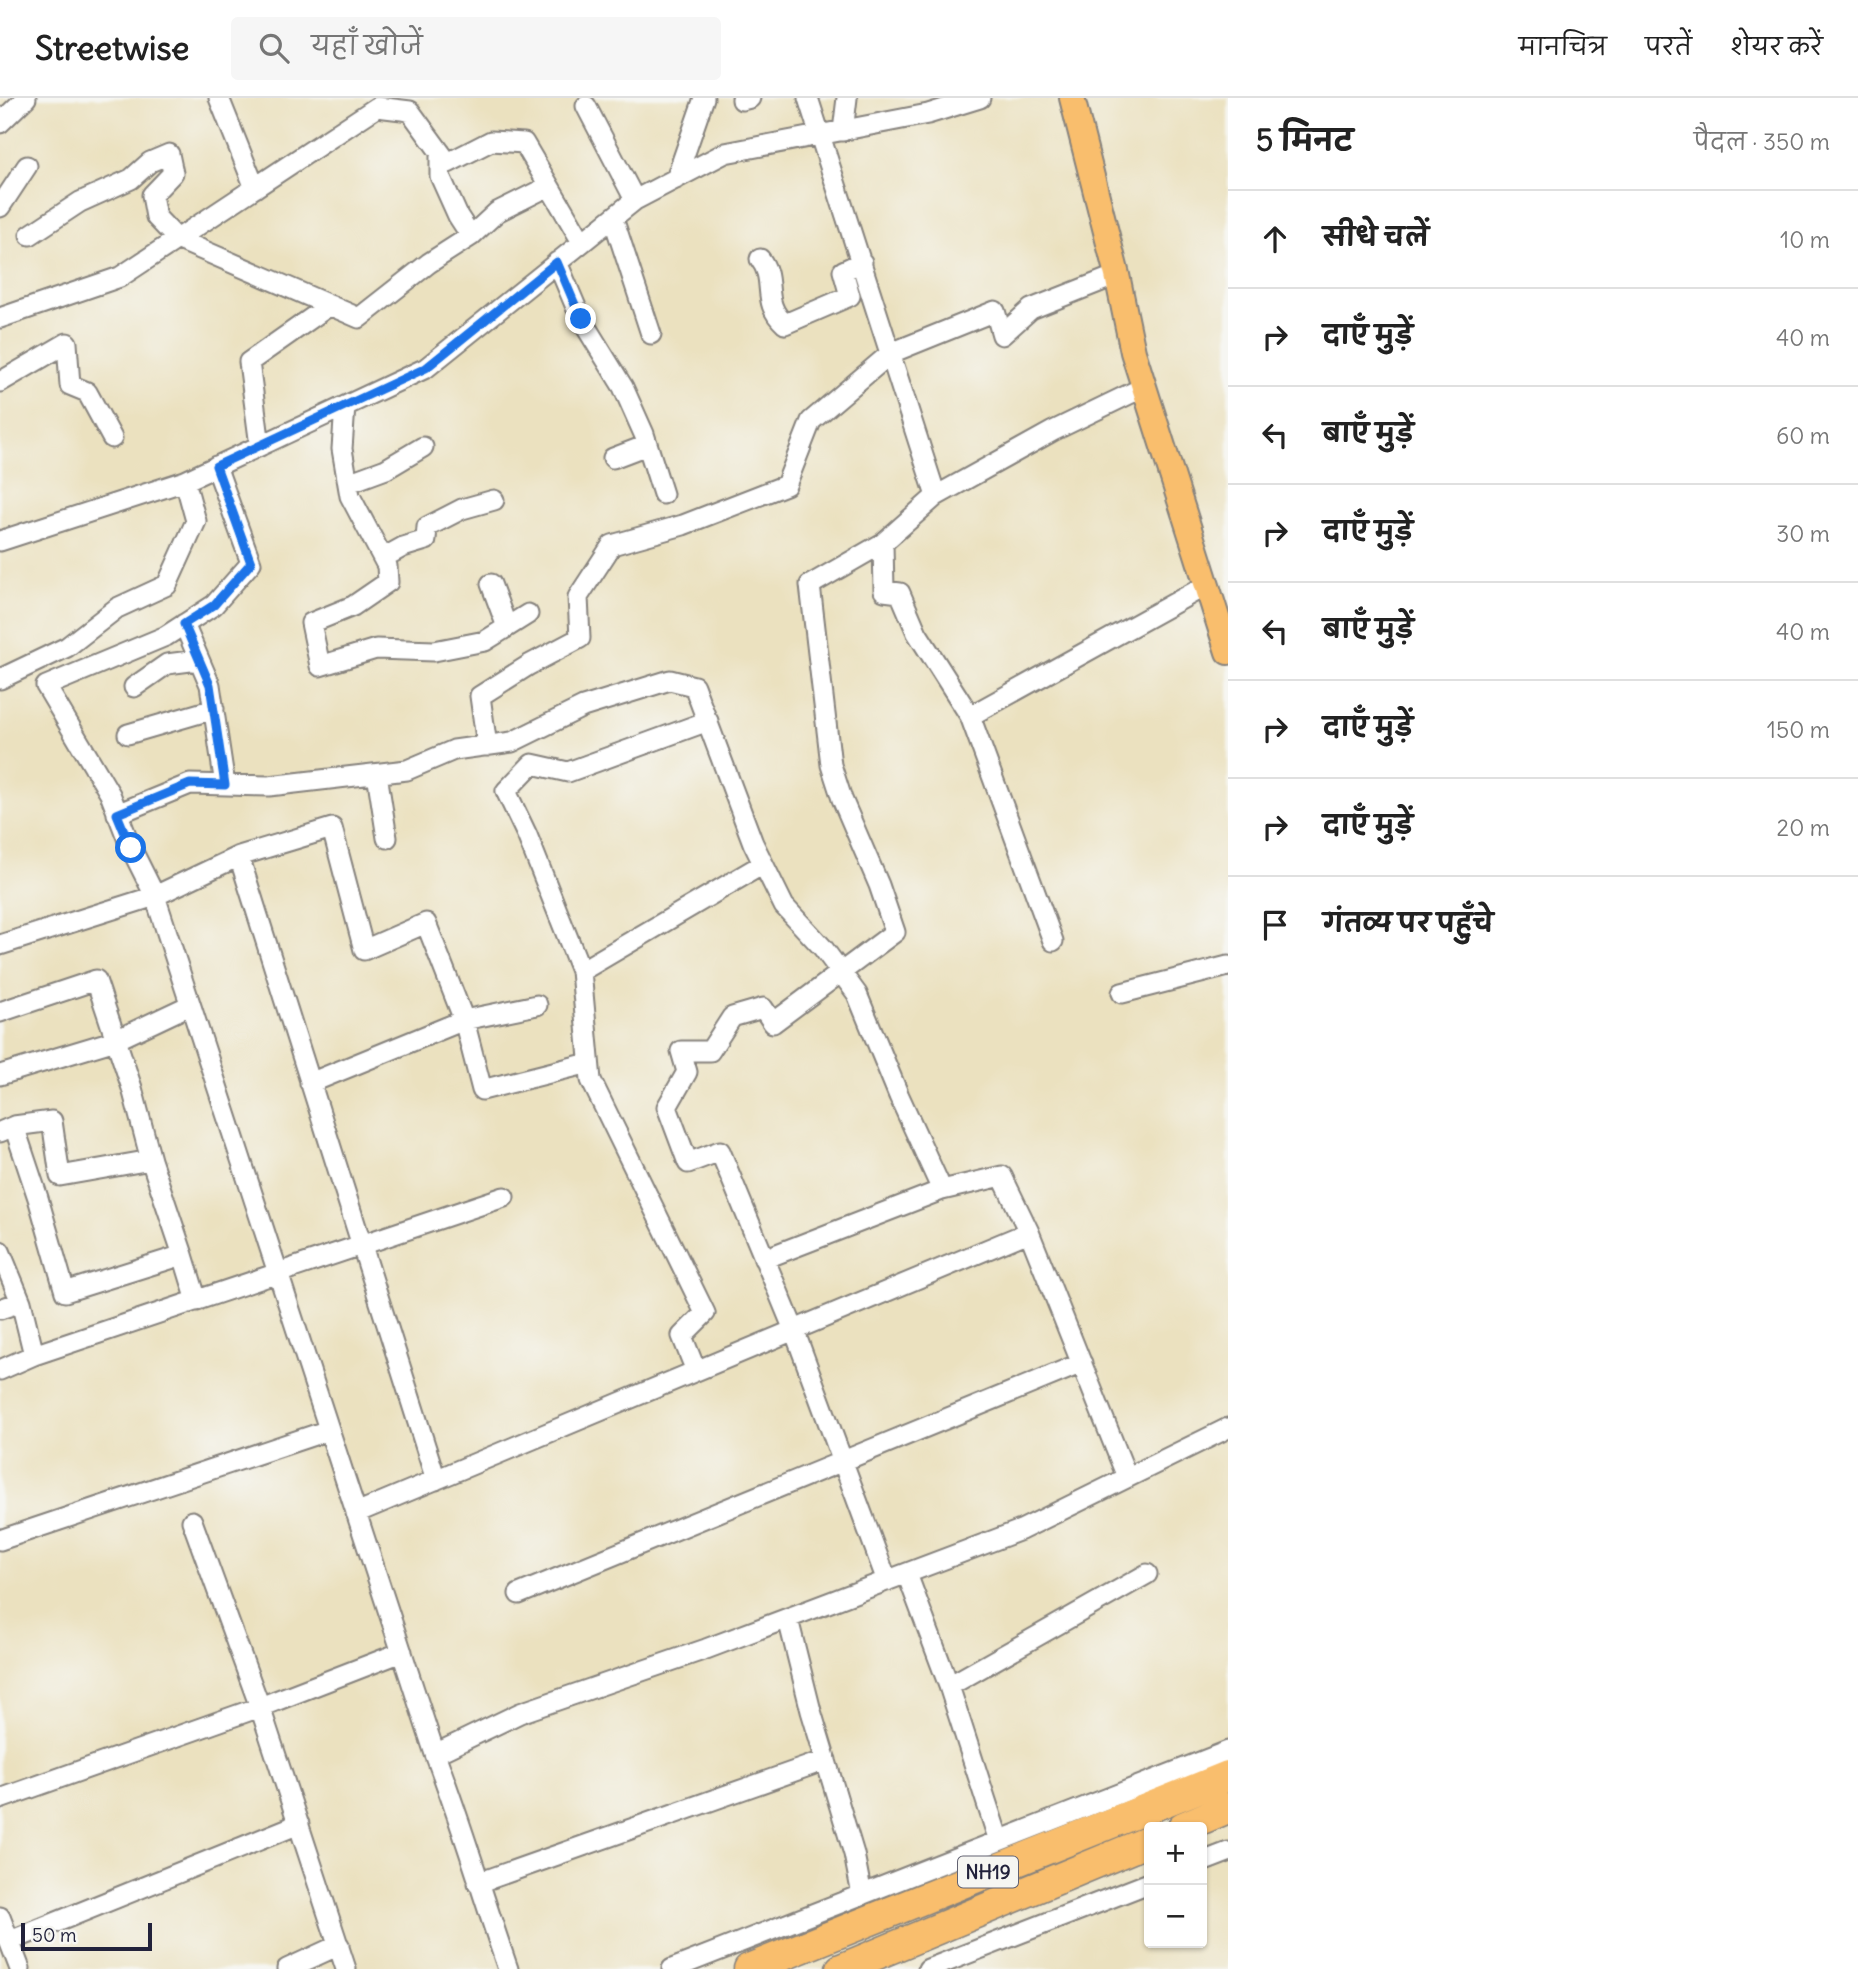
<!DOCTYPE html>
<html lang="hi">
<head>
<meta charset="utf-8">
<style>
  :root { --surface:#fff; --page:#f6f6f6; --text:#222; --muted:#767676; --line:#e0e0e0 }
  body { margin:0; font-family:Delius,"Playpen Sans Deva",sans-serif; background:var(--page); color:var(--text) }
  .controls { position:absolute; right:21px; bottom:21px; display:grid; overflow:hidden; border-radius:7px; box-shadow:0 2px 5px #0004 }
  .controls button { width:63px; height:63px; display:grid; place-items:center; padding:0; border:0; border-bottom:2px solid var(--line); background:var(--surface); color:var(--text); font:35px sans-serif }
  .scale { position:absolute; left:21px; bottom:18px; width:131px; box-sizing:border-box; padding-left:7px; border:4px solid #22223b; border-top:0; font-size:19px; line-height:24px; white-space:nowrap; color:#22223b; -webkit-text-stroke:5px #f6f6f2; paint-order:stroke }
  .stop { position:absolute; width:21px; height:21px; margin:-16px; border:5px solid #1a73e8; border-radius:50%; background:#fff }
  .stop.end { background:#1a73e8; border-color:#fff; box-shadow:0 2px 7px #0008 }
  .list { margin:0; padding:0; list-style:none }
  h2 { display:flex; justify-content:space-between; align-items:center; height:91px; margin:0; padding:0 28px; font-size:30px }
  h2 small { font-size:23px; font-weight:400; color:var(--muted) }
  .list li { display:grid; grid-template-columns:46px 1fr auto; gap:21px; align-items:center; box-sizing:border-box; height:98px; padding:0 28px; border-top:2px solid var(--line) }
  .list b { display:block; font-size:26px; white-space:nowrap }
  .list em { font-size:23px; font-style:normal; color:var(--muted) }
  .icon { flex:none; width:38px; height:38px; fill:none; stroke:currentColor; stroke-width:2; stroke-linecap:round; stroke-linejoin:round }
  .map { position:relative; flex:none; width:1228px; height:1871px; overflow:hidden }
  header { display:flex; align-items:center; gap:42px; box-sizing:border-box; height:98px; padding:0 35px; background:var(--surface); border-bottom:2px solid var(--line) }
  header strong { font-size:33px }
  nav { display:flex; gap:38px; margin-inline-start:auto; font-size:24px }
  .search { width:490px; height:63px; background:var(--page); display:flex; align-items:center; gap:18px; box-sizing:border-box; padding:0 24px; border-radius:7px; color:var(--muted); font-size:26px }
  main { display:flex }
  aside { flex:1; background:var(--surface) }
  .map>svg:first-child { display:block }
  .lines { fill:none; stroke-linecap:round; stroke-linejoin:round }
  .minor-casing { stroke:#86827d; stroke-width:23 }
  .major-casing { stroke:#86827d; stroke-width:28 }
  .highway-casing { stroke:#86827d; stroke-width:33 }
  .minor { stroke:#fff; stroke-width:19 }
  .major { stroke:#f9be6d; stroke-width:24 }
  .highway { stroke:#f9be6d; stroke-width:30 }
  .route { stroke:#1a73e8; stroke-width:9 }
  .labels { text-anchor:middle; stroke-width:5; stroke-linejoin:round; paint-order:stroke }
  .shield { fill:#f6f6f2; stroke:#626272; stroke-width:2 }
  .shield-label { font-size:19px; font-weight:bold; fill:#22223b }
</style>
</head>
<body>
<header>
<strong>Streetwise</strong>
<div class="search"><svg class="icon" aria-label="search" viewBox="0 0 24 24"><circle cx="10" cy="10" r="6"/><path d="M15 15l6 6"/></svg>यहाँ खोजें</div>
<nav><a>मानचित्र</a><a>परतें</a><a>शेयर करें</a></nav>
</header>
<main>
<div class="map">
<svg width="1228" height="1871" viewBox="0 0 1228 1871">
  <rect width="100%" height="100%" fill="#f6f6f2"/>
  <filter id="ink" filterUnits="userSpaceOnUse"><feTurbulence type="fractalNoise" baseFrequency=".0143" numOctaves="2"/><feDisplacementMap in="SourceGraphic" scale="14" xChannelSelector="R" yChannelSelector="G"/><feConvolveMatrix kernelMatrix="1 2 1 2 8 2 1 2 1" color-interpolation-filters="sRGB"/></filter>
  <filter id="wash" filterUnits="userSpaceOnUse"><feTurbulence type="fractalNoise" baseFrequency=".00686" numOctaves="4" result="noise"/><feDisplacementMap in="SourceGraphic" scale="28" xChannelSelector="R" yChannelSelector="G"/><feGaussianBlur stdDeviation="1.57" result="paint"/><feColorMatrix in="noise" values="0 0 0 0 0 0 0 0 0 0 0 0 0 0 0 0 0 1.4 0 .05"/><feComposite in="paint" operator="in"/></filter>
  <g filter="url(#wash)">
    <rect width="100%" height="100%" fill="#ebe1bf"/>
  </g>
  <g filter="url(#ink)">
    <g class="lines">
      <g class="minor-casing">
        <path id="minor" d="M219 0 255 90
          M742 0V2L750 0
          M808 0 936 398
          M586 8 635 102
          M0 25 26 0
          M843 33 847 0
          M440 54V78L458 118 471 138 497 114 549 88
          M676 81 704 0
          M0 109 27 68
          M613 120 651 236
          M30 137 80 104 131 81 150 64 169 56 173 75 152 97 156 119 177 141 359 220 429 165 471 138
          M760 161C777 182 760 204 785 226L850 198 843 173 862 164
          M557 164 581 221 623 289 644 336 663 396
          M0 220 120 179 377 9 410 13 448 65 491 43 524 45 582 144
          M0 284 67 245 70 287 87 294 112 340
          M345 308 342 351 350 398 387 468 388 484 353 508 311 525 320 568 376 551 434 553 485 543 528 516
          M260 348 249 264 330 207
          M613 360 647 347
          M216 368 251 465 214 507 166 538 46 588 110 696 131 750 155 798 435 1656
          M348 385 386 371 423 349
          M0 443 185 383 426 270 635 102 725 55 928 16 980 0
          M883 445 884 493 900 495 917 535 970 618 1053 843
          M383 460 403 449 426 442 427 429 462 411 494 402
          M491 486 507 529
          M184 526 210 587 225 687
          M0 581 67 549 117 510 167 487 196 423 185 383
          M134 589 167 566 198 562
          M970 618 1207 487
          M128 636 214 611
          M487 648 480 598 529 567 580 540 578 499 612 447 683 427 786 387 811 323 891 255 995 213 1002 237 1031 211 1117 177
          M377 676 387 740
          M117 716 190 686 269 688 407 672 454 652 512 644 583 609 670 582 694 588 753 745 784 808 823 850 857 896 899 998 942 1092 1002 1078 1029 1134
          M239 758 436 1382
          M0 847 155 798 239 758 332 730 364 852 426 825 464 922 482 992 589 965
          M581 873 763 766
          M1122 895 1228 868
          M0 914 96 882 132 990 151 1062 60 1078 52 1023 14 1028 0 1034
          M0 977 116 942 190 907
          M310 985 464 922 537 907
          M14 1028 38 1100 65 1194 183 1157 197 1203
          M151 1062 183 1157
          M0 1153 21 1204 0 1211
          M764 1161 942 1092
          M21 1204 34 1257
          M0 1272 34 1257 504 1099
          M696 1273 682 1238 705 1215 591 982 581 873 527 737 506 693 532 666 568 674 708 623
          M356 1415 1029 1134 1127 1379
          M192 1423 260 1609 346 1871
          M0 1442 329 1332
          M907 1476 949 1588 1147 1476
          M887 1483 794 1232 720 1053 688 1065 667 1009 687 974 681 953H710L732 919 763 910 773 925 895 834 879 787 842 701 831 667 810 487 883 445 936 398 1053 333 1144 289
          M519 1496 1082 1265
          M788 1521 811 1613 854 1756 862 1797
          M949 1588 999 1743
          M0 1701 260 1609 402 1554
          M1202 1764 1228 1754
          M478 1785 826 1662
          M0 1819 20 1871
          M10 1843 299 1726
          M287 1871 339 1847
          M508 1871C483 1799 462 1727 435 1656L520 1615 706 1551 1021 1432 1228 1330
          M672 1871 1228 1653
          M928 1871 1149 1785"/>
      </g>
      <g class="major-casing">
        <path id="major" d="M1072 0 1117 177 1133 254 1228 554"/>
      </g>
      <g class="highway-casing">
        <path id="highway" d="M1183 1729 1228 1710
          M749 1871 1228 1678
          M841 1871 1149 1743"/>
      </g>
      <use href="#minor" class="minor"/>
      <use href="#major" class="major"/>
      <use href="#highway" class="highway"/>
    </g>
  </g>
  <g class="lines" filter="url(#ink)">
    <path class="route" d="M131 750 117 716 190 686 225 687 210 587 184 526 214 507 251 465 216 368 426 270 557 164 581 221"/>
  </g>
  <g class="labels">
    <rect class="shield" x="958" y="1758.5" width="60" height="31" rx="5"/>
    <g class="shield-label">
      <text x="988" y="1781">NH19</text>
    </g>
  </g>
</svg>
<div class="controls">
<button>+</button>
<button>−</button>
</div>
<div class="scale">50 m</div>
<div class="stop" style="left:131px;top:750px"></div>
<div class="stop end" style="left:581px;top:221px"></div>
</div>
<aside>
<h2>5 मिनट<small>पैदल · 350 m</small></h2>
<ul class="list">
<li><svg class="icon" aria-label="ahead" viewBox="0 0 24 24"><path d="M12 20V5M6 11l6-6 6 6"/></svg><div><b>सीधे चलें</b></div><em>10 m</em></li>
<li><svg class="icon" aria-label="right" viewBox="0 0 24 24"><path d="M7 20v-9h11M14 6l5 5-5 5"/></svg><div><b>दाएँ मुड़ें</b></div><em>40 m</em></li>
<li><svg class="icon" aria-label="left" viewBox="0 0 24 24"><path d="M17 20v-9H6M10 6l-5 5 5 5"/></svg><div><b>बाएँ मुड़ें</b></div><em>60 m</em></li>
<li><svg class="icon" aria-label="right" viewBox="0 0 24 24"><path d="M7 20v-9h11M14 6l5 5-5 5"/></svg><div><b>दाएँ मुड़ें</b></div><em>30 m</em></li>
<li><svg class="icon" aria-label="left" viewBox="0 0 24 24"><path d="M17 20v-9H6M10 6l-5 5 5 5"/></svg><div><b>बाएँ मुड़ें</b></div><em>40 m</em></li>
<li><svg class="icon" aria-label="right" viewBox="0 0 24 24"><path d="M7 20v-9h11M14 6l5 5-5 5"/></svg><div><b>दाएँ मुड़ें</b></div><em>150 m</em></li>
<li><svg class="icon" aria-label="right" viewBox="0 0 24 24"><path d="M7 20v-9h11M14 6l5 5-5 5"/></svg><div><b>दाएँ मुड़ें</b></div><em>20 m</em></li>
<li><svg class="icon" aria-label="arrive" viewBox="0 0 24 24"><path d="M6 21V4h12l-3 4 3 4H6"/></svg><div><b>गंतव्य पर पहुँचे</b></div></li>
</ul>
</aside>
</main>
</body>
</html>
